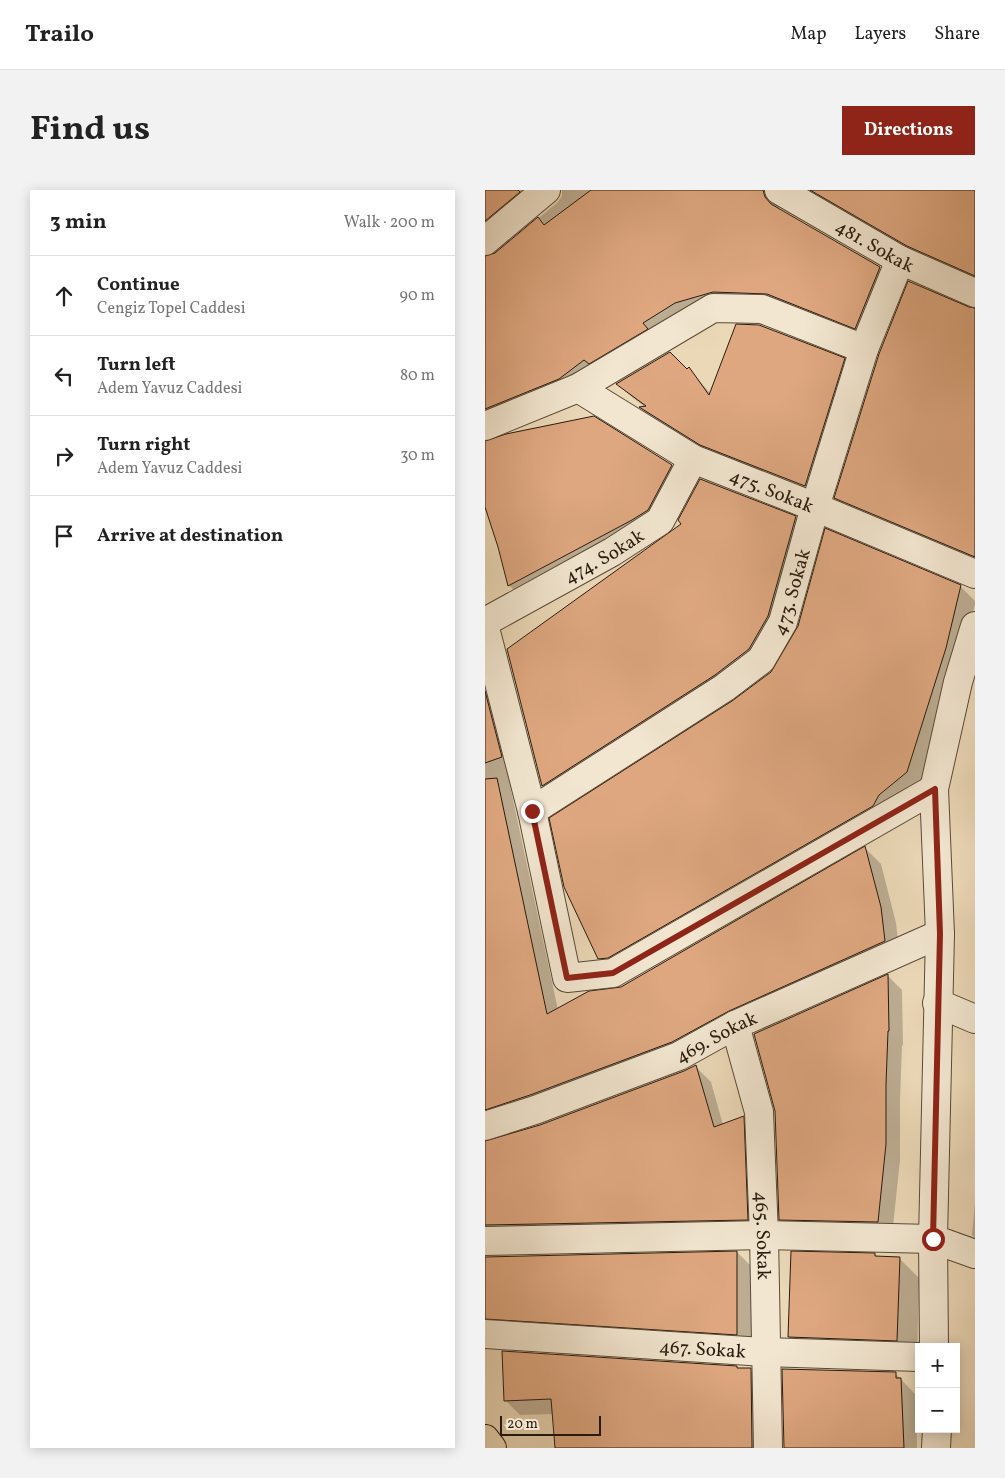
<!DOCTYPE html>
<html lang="en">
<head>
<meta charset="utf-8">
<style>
  :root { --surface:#fff; --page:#f2f2f2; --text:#222; --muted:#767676; --line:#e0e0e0; --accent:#8f2418 }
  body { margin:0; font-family:Vollkorn,serif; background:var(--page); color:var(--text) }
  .controls { position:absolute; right:15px; bottom:15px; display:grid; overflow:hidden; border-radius:0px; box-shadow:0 2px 12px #0003 }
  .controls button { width:45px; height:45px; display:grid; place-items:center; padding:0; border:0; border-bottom:1px solid var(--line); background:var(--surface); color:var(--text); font:25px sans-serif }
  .scale { position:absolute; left:15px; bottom:12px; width:101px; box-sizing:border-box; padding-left:5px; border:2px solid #291b0e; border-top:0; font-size:14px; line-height:18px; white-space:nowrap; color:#291b0e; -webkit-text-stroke:4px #f2e6d0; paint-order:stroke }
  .stop { position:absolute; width:15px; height:15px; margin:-11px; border:4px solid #8f2418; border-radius:50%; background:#fff }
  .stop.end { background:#8f2418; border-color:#fff; box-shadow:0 1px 5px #0008 }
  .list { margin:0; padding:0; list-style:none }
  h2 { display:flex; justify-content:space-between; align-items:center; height:65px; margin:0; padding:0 20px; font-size:21px }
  h2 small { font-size:16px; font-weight:400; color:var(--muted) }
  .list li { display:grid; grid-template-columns:32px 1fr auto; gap:15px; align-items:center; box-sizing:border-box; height:80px; padding:0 20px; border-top:1px solid var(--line) }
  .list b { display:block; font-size:19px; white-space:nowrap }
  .list p { margin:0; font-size:16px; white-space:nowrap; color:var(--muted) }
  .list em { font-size:16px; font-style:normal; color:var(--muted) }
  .icon { flex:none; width:28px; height:28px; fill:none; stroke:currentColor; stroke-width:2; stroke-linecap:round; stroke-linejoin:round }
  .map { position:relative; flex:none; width:490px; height:1258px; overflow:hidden; border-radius:0px }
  header { display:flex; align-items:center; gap:30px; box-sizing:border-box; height:70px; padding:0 25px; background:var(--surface); border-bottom:1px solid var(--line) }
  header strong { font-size:24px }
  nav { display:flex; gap:28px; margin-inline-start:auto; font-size:18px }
  .intro { display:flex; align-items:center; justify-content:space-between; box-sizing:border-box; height:120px; padding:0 30px }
  h1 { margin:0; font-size:35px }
  .button { padding:12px 22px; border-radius:0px; background:var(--accent); color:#fff; font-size:18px; font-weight:700 }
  main { display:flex; gap:30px; padding:0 30px }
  aside { flex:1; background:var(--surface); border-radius:0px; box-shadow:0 2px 12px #0003 }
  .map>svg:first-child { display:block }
  .shadow { fill:#0003 }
  .building { fill:#dea780; stroke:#291b0e }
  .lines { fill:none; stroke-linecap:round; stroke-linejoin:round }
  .minor-casing { stroke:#5a4a38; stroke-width:30 }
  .major-casing { stroke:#291b0e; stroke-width:30 }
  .minor { stroke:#f2e6d0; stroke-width:28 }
  .major { stroke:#ebd8b7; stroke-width:28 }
  .route { stroke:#8f2418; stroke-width:6 }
  .labels { text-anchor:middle; stroke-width:4; stroke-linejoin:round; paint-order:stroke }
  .street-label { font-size:19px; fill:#291b0e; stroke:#f2e6d0 }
</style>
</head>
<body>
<header>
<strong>Trailo</strong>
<nav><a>Map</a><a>Layers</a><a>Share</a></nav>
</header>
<div class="intro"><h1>Find us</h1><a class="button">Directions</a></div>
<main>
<aside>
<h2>3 min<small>Walk · 200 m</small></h2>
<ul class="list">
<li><svg class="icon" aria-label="ahead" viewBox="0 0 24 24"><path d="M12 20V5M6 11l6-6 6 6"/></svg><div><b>Continue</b><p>Cengiz Topel Caddesi</p></div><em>90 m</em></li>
<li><svg class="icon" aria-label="left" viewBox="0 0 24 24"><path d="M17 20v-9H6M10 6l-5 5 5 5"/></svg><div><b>Turn left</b><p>Adem Yavuz Caddesi</p></div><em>80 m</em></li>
<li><svg class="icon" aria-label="right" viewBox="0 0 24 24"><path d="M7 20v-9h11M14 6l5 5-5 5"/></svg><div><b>Turn right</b><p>Adem Yavuz Caddesi</p></div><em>30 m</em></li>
<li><svg class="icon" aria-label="arrive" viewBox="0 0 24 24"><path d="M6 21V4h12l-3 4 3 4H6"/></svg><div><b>Arrive at destination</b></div></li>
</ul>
</aside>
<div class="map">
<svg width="490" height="1258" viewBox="0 0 490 1258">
  <rect width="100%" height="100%" fill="#ebd8b7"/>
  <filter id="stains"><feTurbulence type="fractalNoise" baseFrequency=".004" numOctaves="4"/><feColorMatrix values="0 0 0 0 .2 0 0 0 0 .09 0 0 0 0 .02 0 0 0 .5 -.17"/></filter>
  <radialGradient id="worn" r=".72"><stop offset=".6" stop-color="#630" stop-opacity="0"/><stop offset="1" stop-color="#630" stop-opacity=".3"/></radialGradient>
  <path class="shadow" d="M0 0H74L67 3 1 61 0 67 10 64 72 13 77 6V0H309L296 8 294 20 395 78 410 93 386 154 244 118 0 249Z
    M312 0H490V94L439 71Z
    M490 120V375L366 323 351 308Z
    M359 169 374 184 335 310 231 270 170 232 156 218 160 217 148 208 133 194 202 181 204 179 226 204Z
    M0 252 187 276 202 291 179 336 39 411 24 395 0 301Z
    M310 327 326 343 298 441 73 610 58 596 23 460Z
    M475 396 490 411V414L476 474 437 597 130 784 114 768Z
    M0 486 32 583 23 586 73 820 136 798 380 658 396 674 411 733 415 767 0 948V952L56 936 200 882 210 876 226 892 238 935 258 928 274 943 278 1045 0 1051Z
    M403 786 417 800 418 855 417 856 415 910V970L407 1046 310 1044 295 1029Z
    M490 1013V1048L487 1045Z
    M252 1062 269 1079 268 1161 18 1145 1 1128 0 1068Z
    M390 1064 392 1067 414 1068 434 1088 432 1170 324 1167 304 1147Z
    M251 1177 254 1180H265L280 1195 282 1258H71L68 1224 35 1225 20 1210Z
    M298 1180 410 1183 431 1205 432 1258H300Z"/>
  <path class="building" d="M0 0H33L35 2 0 31Z
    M106 0H278L280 7 286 14 395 77 370 139 282 104 228 102 190 113 158 133 163 139 104 174 99 170 74 189 0 219V66L10 63 53 27 59 35Z
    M325 0H490V86L422 56Z
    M423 91 484 117 490 118V367L349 308 394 164Z
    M251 134 274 135 360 168 320 296 215 255 154 217 161 216 131 194 185 162 202 179 204 177 224 205Z
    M109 226 187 275 163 320 147 330 23 396 13 357 0 317V251L21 244Z
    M215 289 311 326 283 426 264 459 230 485 57 596 22 459 196 334 193 330Z
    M340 338 476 395 461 458 422 582 394 605 388 616 123 768 113 769 79 697 64 628 247 511 286 482 313 436Z
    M0 501 17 567 0 573Z
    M12 588 62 824 104 801 136 797 380 656 396 717 400 751 244 821 187 852 45 905 0 920V589Z
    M403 784 404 841H403L401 894V954L393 1032 294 1030 290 921 269 844Z
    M211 875 229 937 259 926 263 1030 0 1035V951L55 935 199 881Z
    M252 1061V1145L0 1129V1067Z
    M306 1061 390 1063V1066L415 1067 412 1151 303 1147Z
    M17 1161 252 1176V1178H266L267 1258H70L66 1209 19 1211Z
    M297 1179 411 1182V1188H416L419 1258H299Z"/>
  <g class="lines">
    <g class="minor-casing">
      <g id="minor">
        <path id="s1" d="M294 0 415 70 490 103"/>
        <path d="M0 51 61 0"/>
        <path id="s2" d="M93 198 208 269 330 317 490 384"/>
        <path d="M0 236 93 198 228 118 277 119 379 159"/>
        <path id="s3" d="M0 432 127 362 175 331 208 269"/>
        <path d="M0 438 47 621 82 788 128 783 449 599"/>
        <path id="s4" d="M47 621 239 498 276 470 298 432 330 317 379 159 415 70"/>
        <path d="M452 813 490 829"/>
        <path id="s5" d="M250 835 274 922 279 1045 283 1258"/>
        <path id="s6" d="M0 936 50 920 194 866 250 835 455 744"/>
        <path d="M0 1051 279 1045 448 1049 490 1064"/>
        <path id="s7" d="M0 1144 280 1162 434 1167"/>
        <path d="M449 1157 448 1049 455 744 449 599 473 492 490 436"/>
        <path d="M451 1258 452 1239"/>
      </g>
    </g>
    <g class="major-casing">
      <path id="major" d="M0 1249 7 1258"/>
    </g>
    <use href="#minor" class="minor"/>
    <use href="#major" class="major"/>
  </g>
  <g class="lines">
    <path class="route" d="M47 621 82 788 128 783 450 599 455 744 448 1049"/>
  </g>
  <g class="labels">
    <g class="street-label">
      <text dy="7" stroke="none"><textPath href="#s1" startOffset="111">481. Sokak</textPath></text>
      <text dy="7" stroke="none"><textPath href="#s2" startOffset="220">475. Sokak</textPath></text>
      <text dy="7" stroke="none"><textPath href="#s3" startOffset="136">474. Sokak</textPath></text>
      <text dy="7" stroke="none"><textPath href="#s4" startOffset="350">473. Sokak</textPath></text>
      <text dy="7" stroke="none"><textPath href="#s6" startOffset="248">469. Sokak</textPath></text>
      <text dy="7" stroke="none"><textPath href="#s5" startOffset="214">465. Sokak</textPath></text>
      <text dy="7" stroke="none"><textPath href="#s7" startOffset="218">467. Sokak</textPath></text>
    </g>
  </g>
  <rect width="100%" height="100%" filter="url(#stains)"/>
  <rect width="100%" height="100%" fill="url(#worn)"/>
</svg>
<div class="controls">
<button>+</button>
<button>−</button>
</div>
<div class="scale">20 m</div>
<div class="stop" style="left:448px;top:1049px"></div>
<div class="stop end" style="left:47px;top:621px"></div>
</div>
</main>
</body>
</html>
